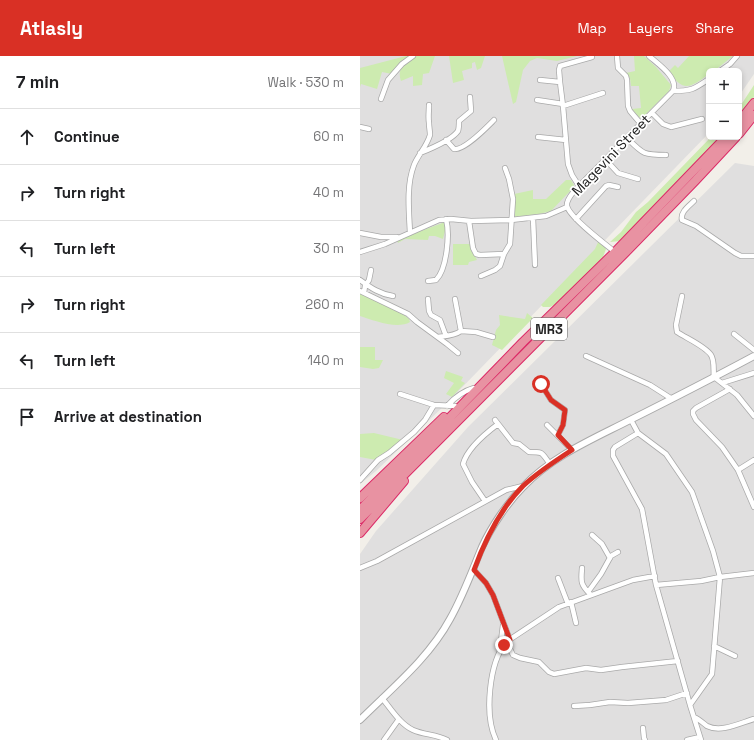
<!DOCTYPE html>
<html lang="en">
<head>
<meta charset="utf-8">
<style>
  :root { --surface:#fff; --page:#f6f6f6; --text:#202124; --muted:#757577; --line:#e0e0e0; --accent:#d93025 }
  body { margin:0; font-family:"Space Grotesk",sans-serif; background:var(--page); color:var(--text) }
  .controls { position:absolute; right:12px; top:12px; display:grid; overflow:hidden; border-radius:6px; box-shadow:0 2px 6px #0003 }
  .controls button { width:36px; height:36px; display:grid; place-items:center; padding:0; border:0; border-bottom:1px solid var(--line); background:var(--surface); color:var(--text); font:20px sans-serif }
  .stop { position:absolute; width:12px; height:12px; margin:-9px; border:3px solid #d93025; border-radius:50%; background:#fff }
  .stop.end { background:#d93025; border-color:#fff; box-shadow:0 1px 4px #0008 }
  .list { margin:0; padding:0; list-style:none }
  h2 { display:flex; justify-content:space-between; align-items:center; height:52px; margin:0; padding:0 16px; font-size:17px }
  h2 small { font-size:13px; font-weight:400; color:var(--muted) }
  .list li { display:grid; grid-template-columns:26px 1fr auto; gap:12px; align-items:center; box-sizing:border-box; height:56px; padding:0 16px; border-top:1px solid var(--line) }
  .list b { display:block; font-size:15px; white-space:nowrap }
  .list em { font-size:13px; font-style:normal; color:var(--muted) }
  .icon { flex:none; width:22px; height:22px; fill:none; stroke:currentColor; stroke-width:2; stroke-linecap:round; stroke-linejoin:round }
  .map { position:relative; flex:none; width:394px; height:684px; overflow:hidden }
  header { display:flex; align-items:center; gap:24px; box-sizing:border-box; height:56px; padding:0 20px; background:var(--accent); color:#fff }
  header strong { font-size:19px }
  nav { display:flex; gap:22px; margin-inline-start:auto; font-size:14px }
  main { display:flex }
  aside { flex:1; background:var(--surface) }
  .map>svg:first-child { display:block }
  .residential { fill:#e0dfdf }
  .grass { fill:#cdebb0 }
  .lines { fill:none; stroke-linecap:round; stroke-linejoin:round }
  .minor-casing { stroke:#a9a9a9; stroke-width:6 }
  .tertiary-casing { stroke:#a9a9a9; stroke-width:8 }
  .motorway-casing { stroke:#dc2a67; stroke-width:10 }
  .minor { stroke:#fff; stroke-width:4.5 }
  .tertiary { stroke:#fff; stroke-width:6 }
  .motorway { stroke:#e892a2; stroke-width:8 }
  .route { stroke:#d93025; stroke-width:5 }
  .labels { text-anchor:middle; stroke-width:3.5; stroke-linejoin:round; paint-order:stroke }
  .shield { fill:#fff; stroke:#646464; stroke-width:1 }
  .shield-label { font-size:13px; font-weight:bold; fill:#222 }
  .street-label { font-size:14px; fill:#222; stroke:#fff }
</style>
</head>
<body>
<header>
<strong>Atlasly</strong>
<nav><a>Map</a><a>Layers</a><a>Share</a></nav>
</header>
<main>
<aside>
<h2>7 min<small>Walk · 530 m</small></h2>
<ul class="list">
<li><svg class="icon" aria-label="ahead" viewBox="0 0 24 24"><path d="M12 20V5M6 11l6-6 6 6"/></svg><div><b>Continue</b></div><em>60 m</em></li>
<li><svg class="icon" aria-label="right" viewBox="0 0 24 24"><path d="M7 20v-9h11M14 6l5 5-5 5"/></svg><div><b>Turn right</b></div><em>40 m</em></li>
<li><svg class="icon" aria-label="left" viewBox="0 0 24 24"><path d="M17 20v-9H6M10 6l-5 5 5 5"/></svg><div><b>Turn left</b></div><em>30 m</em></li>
<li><svg class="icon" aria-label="right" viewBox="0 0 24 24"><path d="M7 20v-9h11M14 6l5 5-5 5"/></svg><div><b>Turn right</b></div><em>260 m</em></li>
<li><svg class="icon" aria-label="left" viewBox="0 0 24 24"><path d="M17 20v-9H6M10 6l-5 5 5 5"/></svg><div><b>Turn left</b></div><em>140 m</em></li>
<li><svg class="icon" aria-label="arrive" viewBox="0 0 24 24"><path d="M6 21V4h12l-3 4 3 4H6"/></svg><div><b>Arrive at destination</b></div></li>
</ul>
</aside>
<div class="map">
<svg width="394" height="684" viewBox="0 0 394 684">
  <rect width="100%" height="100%" fill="#f2efe9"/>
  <path class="residential" d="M0 0H394V18L379 40V15H349V77L87 347 16 415 0 428Z
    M375 107 394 110V684H0V498L16 475 108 371Z"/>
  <path class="grass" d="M46 0H51L32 18 22 16 17 33 1 28 0 31V12Z
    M56 0H75L69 17 63 18 62 29 53 30V20L41 25C36 10 47 7 56 0Z
    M89 0H125L121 12 117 14 115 6 112 7V12L102 15 104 24 93 27Z
    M142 0H217L197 5 177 2 170 5 163 14 156 46 153 48Z
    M274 0H284L296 11 311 29 309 35 282 62 279 61 272 53 281 52 279 30H271L270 22 266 17 275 15Z
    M329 0H373L354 15H349V18C330 32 323 37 309 15L315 9 318 12Z
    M394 29V41L379 61V52Z
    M351 81H363L267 178 260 185 250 186 261 176 276 156 288 146Z
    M206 124H211L214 129V131L191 155 179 158 153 161 155 152 154 138 173 134V143H186Z
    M85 166 86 171 83 183 75 180H69L68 184 45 183 38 187 37 184Z
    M239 184 244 189 246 193 242 204 198 247 190 251H183L181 249 235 193Z
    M93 188H110V191L117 204 109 206 108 209H93Z
    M0 237C16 244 36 251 49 263L50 266C37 274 13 264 0 260Z
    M167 257 173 262 142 294 132 289 136 274 140 269 139 259 165 263Z
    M0 291H15V304H23L19 312 13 313 0 311Z
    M86 315 103 321 101 325 105 327 92 341 86 338 94 327 84 322Z
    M14 377 43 384 16 404 0 401V378Z"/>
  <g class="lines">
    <g class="minor-casing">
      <path id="minor" d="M257 0 258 12 266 20 267 24 268 50 270 55 281 68
        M360 15 370 8 377 0
        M180 24 200 26 203 50 208 108 212 119 219 130
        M200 26 199 14 200 10 232 1
        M313 35C332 35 334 33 349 23
        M21 43 28 24 42 8 53 0
        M177 44 203 48
        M203 50 243 37
        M292 57 303 68 311 71 342 63
        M0 71 9 73
        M178 81 206 84
        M267 82C283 98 283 99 306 99
        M86 84 94 93C104 95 127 71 134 64
        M60 97C70 93 92 84 98 75 99 72 99 69 99 65L111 55 110 41
        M246 104 258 117 278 123
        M334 145C329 150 320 156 322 164L336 170 375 197 381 200H394
        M173 162 175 209
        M216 163 246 130 249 129 258 131
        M109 165 113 192 116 198 120 199 144 198
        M0 177 21 181H37
        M50 177C49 155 46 130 54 109 58 99 67 90 70 79 70 75 69 71 69 67 68 61 69 55 69 49
        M0 196 25 188 79 164 91 163 111 165 151 164 186 160 207 151
        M255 196C245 188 209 161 207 150 206 144 212 138 215 134L313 35C319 22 298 8 289 0
        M121 220 135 214 140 210 144 198 150 188 153 143 149 123 145 112
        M0 224C11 232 20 238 33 240
        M68 225 76 224C87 213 90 178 86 163
        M0 235 48 258 57 266 87 288 98 297
        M4 237 5 230 9 224 11 214
        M322 240 316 269 317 276C326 282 345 290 351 299 355 305 353 315 354 321L377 339 394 360
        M68 243 69 255 71 259 80 264 86 280
        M101 275 116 276 133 281
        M374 278 394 294
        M78 281C86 280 94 280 101 275L95 243
        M226 300 290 329 312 343
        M362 327 394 317
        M181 328 191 344 205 354 203 369 198 379
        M370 333 336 352 333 355V358L336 364 362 391 378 414 394 451
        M40 338 74 349 95 350
        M87 350C95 341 103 335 114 332
        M135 364 153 387 159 388 169 396C184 396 181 396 190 408
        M271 364 278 377 306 398 332 436 353 495 360 521 352 618 330 649 341 684
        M187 369 212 394
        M278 377 255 391 253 394V400L282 453 296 529
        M378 414 394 404
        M0 424 18 404 29 397 54 376 65 364 74 349
        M125 445 112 426 103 408C107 393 126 377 138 368
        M232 479 242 488 250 502
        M0 512 17 505 146 434 163 430
        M222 512C221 525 220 528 230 538
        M114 514 126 527 133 539 150 584V593L153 599 160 602 179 606 189 616 194 618 226 612 241 614 262 611 318 605
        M198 522 208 548
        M228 536 241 518 251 500 258 496
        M211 546 216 567
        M354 590 375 600
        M140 593 143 569
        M22 642C31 653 40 668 53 674 64 679 76 678 87 684
        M330 649 296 529 341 525 360 521 394 517
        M214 650 230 649 250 646 268 647 306 644 327 637
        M334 661C339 663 343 667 347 670 361 677 380 667 394 663
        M283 672 284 682 285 684
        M24 684 39 663
        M136 684C124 659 129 607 146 586L199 551 273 524 295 520
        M327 684 340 681"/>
    </g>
    <g class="tertiary-casing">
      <path id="tertiary" d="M0 664C31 633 69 602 90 563 103 540 112 515 122 491 131 471 148 446 163 431 192 400 233 383 270 364 312 343 353 322 394 300"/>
    </g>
    <g class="motorway-casing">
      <path id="motorway" d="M379 66 394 47
        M379 78 394 59
        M0 442 84 361
        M0 454 163 286 255 196 366 81
        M0 463 264 198 335 125 376 81
        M0 477 44 425"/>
    </g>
    <use href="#minor" class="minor"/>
    <use href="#tertiary" class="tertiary"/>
    <use href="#motorway" class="motorway"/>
  </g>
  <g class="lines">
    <path class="route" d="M144 589 150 584 133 539 126 527 114 514C125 484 140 453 163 430 178 416 195 405 212 394L198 379 203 369 205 354 191 344 181 328"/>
  </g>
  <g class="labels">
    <rect class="shield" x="171" y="262" width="36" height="22" rx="3"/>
    <g class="shield-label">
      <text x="189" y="278">MR3</text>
    </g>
    <g class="street-label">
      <text transform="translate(251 99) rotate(-46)" y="5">Magevini Street</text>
    </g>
  </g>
</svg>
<div class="controls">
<button>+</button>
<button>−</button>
</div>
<div class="stop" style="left:181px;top:328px"></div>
<div class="stop end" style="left:144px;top:589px"></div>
</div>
</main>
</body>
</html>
